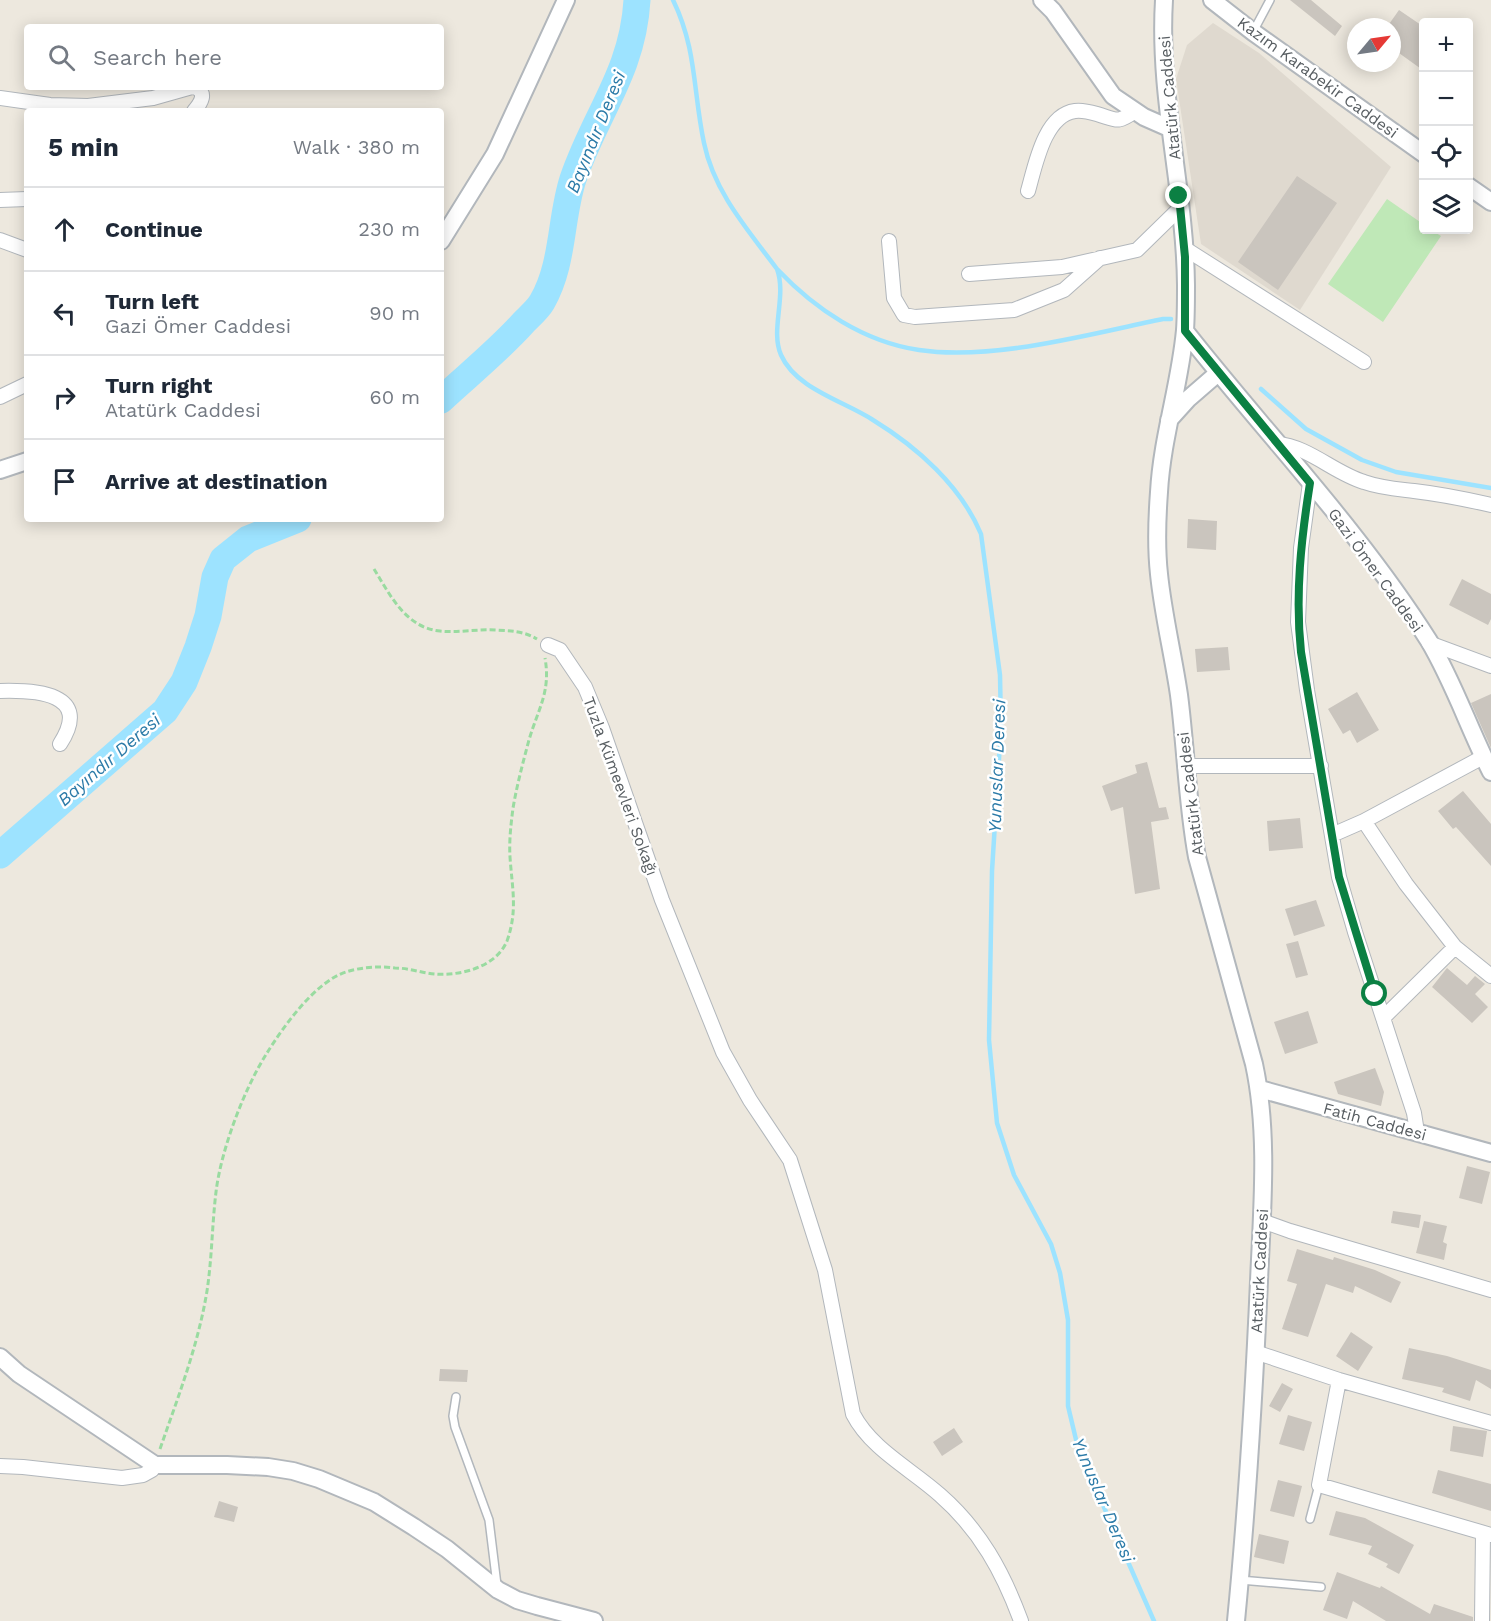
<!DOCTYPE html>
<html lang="en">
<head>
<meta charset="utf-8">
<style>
  :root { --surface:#fff; --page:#f6f6f7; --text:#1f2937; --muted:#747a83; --line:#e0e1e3 }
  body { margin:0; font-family:"Work Sans",sans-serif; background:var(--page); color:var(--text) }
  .controls { position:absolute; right:18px; top:18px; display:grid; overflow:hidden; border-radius:6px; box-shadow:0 3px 15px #0003 }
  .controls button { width:54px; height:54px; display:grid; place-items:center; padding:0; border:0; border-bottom:2px solid var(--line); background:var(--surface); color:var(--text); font:30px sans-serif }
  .compass { position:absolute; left:1347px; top:18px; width:54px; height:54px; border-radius:50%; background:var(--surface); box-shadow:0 3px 15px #0003; rotate:61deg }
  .stop { position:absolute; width:18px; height:18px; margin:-14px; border:4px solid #0b8043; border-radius:50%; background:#fff }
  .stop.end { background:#0b8043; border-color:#fff; box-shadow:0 2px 6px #0008 }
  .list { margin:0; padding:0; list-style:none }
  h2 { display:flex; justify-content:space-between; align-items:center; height:78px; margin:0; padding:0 24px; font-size:26px }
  h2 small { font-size:20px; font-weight:400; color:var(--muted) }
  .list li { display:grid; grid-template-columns:39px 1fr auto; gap:18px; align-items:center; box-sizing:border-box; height:84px; padding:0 24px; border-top:2px solid var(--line) }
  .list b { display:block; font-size:22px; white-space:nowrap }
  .list p { margin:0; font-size:20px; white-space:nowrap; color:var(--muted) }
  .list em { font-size:20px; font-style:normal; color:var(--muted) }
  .icon { flex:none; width:33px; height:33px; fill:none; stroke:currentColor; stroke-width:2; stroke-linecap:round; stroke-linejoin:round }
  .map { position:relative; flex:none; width:1491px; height:1621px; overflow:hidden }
  .search { position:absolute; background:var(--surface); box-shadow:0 3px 15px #0003; left:24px; top:24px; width:420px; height:66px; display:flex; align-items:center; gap:15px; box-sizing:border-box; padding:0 21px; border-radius:6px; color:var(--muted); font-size:22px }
  .panel { position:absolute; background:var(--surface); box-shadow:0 3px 15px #0003; left:24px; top:108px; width:420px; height:414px; border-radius:6px }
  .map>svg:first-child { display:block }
  .education { fill:#dfd9cf }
  .green { fill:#bfe8b7 }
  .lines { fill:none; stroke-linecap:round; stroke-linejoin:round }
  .stream { stroke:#9de3ff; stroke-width:4.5 }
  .river { stroke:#9de3ff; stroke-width:27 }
  .building { fill:#cac5be }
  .service-casing { stroke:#b2b7bc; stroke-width:10 }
  .minor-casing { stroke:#b2b7bc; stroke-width:16 }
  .tertiary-casing { stroke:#b2b7bc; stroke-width:20 }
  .path { stroke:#99dba0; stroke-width:3; stroke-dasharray:6 3; stroke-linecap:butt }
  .service { stroke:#fff; stroke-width:7 }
  .minor { stroke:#fff; stroke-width:14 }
  .tertiary { stroke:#fff; stroke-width:16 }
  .route { stroke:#0b8043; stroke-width:8 }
  .labels { text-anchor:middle; stroke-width:5; stroke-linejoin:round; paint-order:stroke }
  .street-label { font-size:16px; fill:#585e62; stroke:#fff }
  .water-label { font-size:18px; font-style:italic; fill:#2c7ba8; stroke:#fff }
</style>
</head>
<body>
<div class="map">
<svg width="1491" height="1621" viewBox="0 0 1491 1621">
  <rect width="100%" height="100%" fill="#ede8de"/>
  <path class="education" d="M1213 23 1259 53 1391 167 1300 310 1201 244 1176 79 1187 45Z"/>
  <path class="green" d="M1387 199 1423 224 1424 230H1431L1441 236 1383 322 1328 284Z"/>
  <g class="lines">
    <path class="stream" d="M673 0C697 49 693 92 704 143 714 192 748 230 777 269 787 296 770 330 781 355 796 389 844 401 873 420 917 447 961 486 981 534L1000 675 1001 727 992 871 989 1040 997 1123 1014 1175 1051 1244 1060 1273 1068 1320V1406L1078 1448 1154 1621
      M778 270C815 309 864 342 919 350 994 361 1089 334 1163 319H1171
      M1261 389 1306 429 1362 460 1396 472 1491 488"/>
    <path class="river" d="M441 400C469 374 499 350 524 322 530 316 538 309 542 302 564 264 560 219 573 179 595 114 633 72 637 0
      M0 855 165 711 184 682 198 647 208 616 215 577 223 559 248 539 298 519"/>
  </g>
  <path class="building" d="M1290 0H1311L1342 26 1335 36Z
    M1399 10 1424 27V71L1392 48V27H1387Z
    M1297 176 1337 203 1278 290 1238 262Z
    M1188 519 1217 521 1216 550 1187 548Z
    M1462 579 1491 594V619L1488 625 1449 605Z
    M1228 647 1230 670 1197 672 1195 649Z
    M1357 692 1379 730 1357 743 1350 730 1343 734 1328 709Z
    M1491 694V748L1471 703Z
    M1147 762 1159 808 1166 807 1169 819 1151 822 1160 889 1135 894 1123 807 1111 811 1102 786 1137 773 1135 765Z
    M1463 791 1491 824V866L1456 827 1453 829 1438 811Z
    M1300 818 1303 848 1269 851 1267 821Z
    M1316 900 1325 926 1294 936 1285 909Z
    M1298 941 1308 975 1296 978 1286 944Z
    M1447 968 1467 985 1475 976 1485 984 1475 994 1488 1007 1472 1023 1432 987Z
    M1308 1011 1318 1043 1285 1054 1274 1022Z
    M1375 1068 1384 1092 1381 1106 1338 1094 1334 1082Z
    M1467 1166 1490 1172 1482 1204 1459 1198Z
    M1393 1211 1421 1215 1419 1228 1391 1223Z
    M1424 1221 1447 1226 1443 1242 1447 1244 1444 1260 1416 1253Z
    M1297 1249 1333 1260 1334 1257 1375 1270 1401 1282 1391 1303 1355 1286 1353 1293 1326 1284 1308 1337 1282 1329 1297 1284 1287 1281Z
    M1351 1332 1373 1347 1358 1371 1336 1356Z
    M1409 1348 1447 1356 1491 1370V1389L1476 1380 1470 1401 1442 1392 1444 1388 1402 1379Z
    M440 1369 468 1370 467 1382 439 1381Z
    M1282 1383 1293 1389 1280 1412 1269 1406Z
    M1288 1415 1312 1422 1304 1451 1279 1444Z
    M1453 1426 1487 1431 1483 1457 1450 1451Z
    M954 1428 963 1442 942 1456 933 1442Z
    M1438 1470 1491 1484V1511L1432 1493Z
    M1278 1480 1302 1486 1294 1517 1270 1511Z
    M219 1501 238 1507 234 1522 214 1517Z
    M1336 1511 1365 1518 1414 1545 1399 1574 1386 1567 1388 1564 1368 1554 1372 1546 1329 1535Z
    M1259 1534 1289 1541 1284 1564 1254 1557Z
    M1337 1572 1380 1588 1381 1586 1430 1614 1434 1604 1473 1617V1621H1386L1353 1601 1347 1619 1323 1610Z"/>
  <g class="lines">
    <g class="service-casing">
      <path id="service" d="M1253 32 1270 0
        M456 1397 453 1416 455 1427 489 1520 497 1585
        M1310 1519 1319 1485
        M1240 1580 1321 1587"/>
    </g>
    <g class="minor-casing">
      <path id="minor" d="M0 98 50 105 88 106 153 98 192 87
        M194 111C201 103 208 92 194 87
        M1028 191C1035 167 1044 115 1075 111 1082 110 1090 112 1097 114 1117 120 1117 124 1135 111
        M0 200 27 199
        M0 240 27 250
        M889 241 894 298 904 315 915 317 1014 310 1064 290 1100 258
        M1184 248 1364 362
        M969 274 1062 267 1137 250 1180 208
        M0 397 27 384
        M1277 444C1308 446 1334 473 1364 482 1381 488 1397 489 1414 491 1440 494 1465 499 1491 505
        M1310 483 1301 548 1298 622 1307 690 1339 877 1355 932 1414 1113 1417 1132
        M1429 643 1491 666
        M548 645 560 650 585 687 602 728 662 900 723 1052 750 1100 790 1160 825 1270 853 1414C871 1449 911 1469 940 1495 980 1530 1003 1572 1021 1621
        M0 691C36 690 93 693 60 744
        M1185 766H1321
        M1364 821 1406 884 1455 947 1491 976
        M1332 835 1364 821 1483 757
        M1383 1018 1455 947
        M1262 1221 1290 1231 1491 1290
        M1255 1352 1339 1380 1491 1423
        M1339 1380 1319 1485 1491 1535
        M0 1466 23 1467 122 1478 143 1475 152 1470 155 1465
        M1482 1621 1483 1533"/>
    </g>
    <g class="tertiary-casing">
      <path id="tertiary" d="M1042 0 1053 11 1113 96 1144 117 1169 128
        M1164 0C1158 98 1185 189 1186 285 1186 300 1186 316 1185 330 1180 385 1162 437 1159 492 1157 519 1156 547 1159 574 1163 614 1173 654 1179 695 1186 749 1187 803 1197 857L1254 1064C1269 1133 1262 1210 1259 1281 1254 1394 1247 1508 1236 1621
        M1212 0 1253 32 1424 154
        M1468 186 1491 202
        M441 241 495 154 566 0
        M1185 331C1266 434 1359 530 1429 641 1454 683 1469 729 1491 772
        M1169 420 1188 399 1218 373
        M0 470 27 461
        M1260 1089 1491 1153
        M0 1357 19 1374 155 1465H227L268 1467 293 1471 319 1479 374 1502 414 1527 447 1549 498 1590 517 1600 537 1606 594 1621"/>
    </g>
    <path class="path" d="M374 569C390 595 406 628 440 631 458 633 477 629 496 630 511 631 524 631 537 639
      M160 1449C178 1397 198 1346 207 1291 212 1258 212 1225 216 1192 221 1150 244 1089 267 1053 283 1027 316 981 346 972 361 967 380 966 395 968 409 968 422 973 435 974 461 976 496 967 507 941 518 910 512 888 510 857 509 840 511 824 513 808 517 785 523 762 529 740 538 709 551 692 545 658"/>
    <use href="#service" class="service"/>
    <use href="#minor" class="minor"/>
    <use href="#tertiary" class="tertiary"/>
  </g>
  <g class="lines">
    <path class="route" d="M1179 196 1185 257V331L1310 483C1301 540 1295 595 1301 652L1339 877 1375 994"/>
  </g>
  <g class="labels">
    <g class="street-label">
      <text transform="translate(1318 77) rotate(36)" y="6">Kazım Karabekir Caddesi</text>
      <text transform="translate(1169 98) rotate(-95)" y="6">Atatürk Caddesi</text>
      <text transform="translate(1376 570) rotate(54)" y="6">Gazi Ömer Caddesi</text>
      <text transform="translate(621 786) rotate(70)" y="6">Tuzla Kümeevleri Sokağı</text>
      <text transform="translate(1190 794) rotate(-97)" y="6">Atatürk Caddesi</text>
      <text transform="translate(1375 1121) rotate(15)" y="6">Fatih Caddesi</text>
      <text transform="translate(1259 1271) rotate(-87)" y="6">Atatürk Caddesi</text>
    </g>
    <g class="water-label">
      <text transform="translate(596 132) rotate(-68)" y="6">Bayındır Deresi</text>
      <text transform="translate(109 760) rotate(-41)" y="6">Bayındır Deresi</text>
      <text transform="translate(997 766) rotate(-88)" y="6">Yunuslar Deresi</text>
      <text transform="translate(1103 1500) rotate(67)" y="6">Yunuslar Deresi</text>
    </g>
  </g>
</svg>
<div class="controls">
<button>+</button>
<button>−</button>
<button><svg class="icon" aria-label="locate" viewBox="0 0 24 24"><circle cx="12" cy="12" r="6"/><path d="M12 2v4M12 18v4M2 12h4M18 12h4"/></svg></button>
<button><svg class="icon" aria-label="layers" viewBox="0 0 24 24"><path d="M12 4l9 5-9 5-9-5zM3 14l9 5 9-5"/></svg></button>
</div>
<svg class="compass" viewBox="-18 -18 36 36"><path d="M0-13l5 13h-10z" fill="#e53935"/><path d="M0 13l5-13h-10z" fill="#747a83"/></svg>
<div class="stop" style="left:1375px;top:994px"></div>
<div class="stop end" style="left:1179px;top:196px"></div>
<div class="search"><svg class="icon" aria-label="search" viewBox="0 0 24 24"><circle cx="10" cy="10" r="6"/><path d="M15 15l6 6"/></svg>Search here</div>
<section class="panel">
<h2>5 min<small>Walk · 380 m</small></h2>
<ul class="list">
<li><svg class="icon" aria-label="ahead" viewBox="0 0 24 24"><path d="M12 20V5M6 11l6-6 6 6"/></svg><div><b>Continue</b></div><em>230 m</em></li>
<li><svg class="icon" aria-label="left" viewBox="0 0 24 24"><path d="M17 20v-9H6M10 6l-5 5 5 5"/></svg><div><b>Turn left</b><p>Gazi Ömer Caddesi</p></div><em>90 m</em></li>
<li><svg class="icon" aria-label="right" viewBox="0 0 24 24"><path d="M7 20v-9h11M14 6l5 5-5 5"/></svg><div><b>Turn right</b><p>Atatürk Caddesi</p></div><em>60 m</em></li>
<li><svg class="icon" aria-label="arrive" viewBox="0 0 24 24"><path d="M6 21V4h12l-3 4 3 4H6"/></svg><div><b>Arrive at destination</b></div></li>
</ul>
</section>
</div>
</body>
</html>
